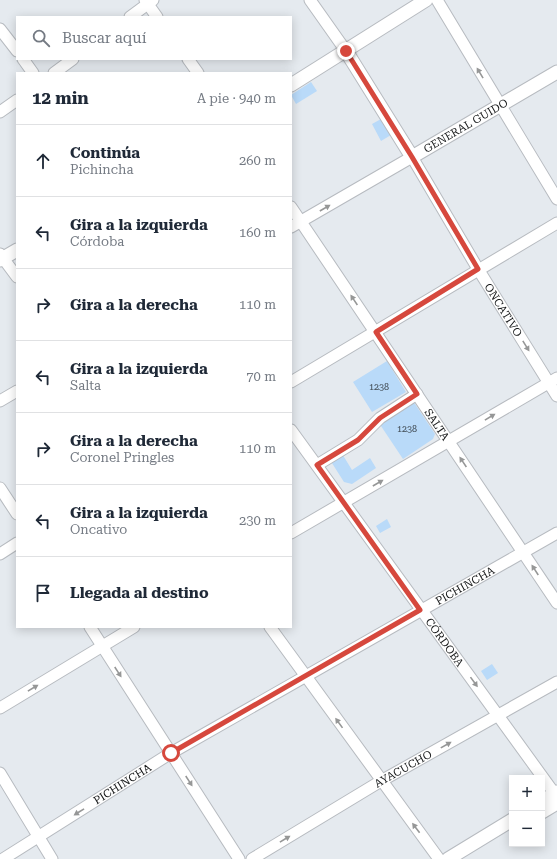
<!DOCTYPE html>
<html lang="es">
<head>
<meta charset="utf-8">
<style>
  :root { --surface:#fff; --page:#f6f6f7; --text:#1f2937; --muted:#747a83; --line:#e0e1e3 }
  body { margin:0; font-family:"Roboto Serif",serif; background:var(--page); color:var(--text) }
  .controls { position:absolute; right:12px; bottom:12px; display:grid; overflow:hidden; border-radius:0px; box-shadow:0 2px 10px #0003 }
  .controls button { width:36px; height:36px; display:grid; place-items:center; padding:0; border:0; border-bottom:1px solid var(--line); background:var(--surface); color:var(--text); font:20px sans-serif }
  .stop { position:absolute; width:12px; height:12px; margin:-9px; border:3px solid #d6483d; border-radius:50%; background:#fff }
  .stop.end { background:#d6483d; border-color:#fff; box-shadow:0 1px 4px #0008 }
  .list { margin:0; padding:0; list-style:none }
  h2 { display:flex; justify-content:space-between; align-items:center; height:52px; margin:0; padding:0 16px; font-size:17px }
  h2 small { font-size:13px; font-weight:400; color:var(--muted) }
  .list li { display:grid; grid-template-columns:26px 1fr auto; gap:12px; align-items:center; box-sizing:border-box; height:72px; padding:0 16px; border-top:1px solid var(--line) }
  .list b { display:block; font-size:15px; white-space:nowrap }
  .list p { margin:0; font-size:13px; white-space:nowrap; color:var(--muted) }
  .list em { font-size:13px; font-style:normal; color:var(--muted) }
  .icon { flex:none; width:22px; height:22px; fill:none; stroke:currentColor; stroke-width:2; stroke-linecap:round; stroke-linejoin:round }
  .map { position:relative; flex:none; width:557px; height:859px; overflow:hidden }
  .search { position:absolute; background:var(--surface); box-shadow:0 2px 10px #0003; left:16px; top:16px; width:276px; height:44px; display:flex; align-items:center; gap:10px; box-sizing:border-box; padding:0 14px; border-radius:0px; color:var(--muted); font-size:15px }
  .panel { position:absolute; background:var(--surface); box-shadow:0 2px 10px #0003; left:16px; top:72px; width:276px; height:556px; border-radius:0px }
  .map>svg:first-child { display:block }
  .building { fill:#b9daf9 }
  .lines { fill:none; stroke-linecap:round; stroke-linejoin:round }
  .minor-casing { stroke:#b7bbc0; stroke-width:13 }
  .major-casing { stroke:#b7bbc0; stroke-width:15 }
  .minor { stroke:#fff; stroke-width:11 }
  .major { stroke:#fff; stroke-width:13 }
  .oneway { fill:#969797 }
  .route { stroke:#d6483d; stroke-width:5 }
  .labels { text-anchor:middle; stroke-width:3; stroke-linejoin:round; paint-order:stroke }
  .number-label { font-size:9px; fill:#3e4850 }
  .street-label { font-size:11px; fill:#151718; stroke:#f3f7fc }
</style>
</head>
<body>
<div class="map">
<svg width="557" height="859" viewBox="0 0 557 859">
  <rect width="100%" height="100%" fill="#e5eaef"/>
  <path class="building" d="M311 82 317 91 296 104 291 95Z
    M381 119 391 135 381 141 372 124Z
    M387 361 406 392 372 412 353 382Z
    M413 401 435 434 433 439 403 459 379 423Z
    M341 452 352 470 370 458 376 468 352 484 344 482 330 460Z
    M387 519 391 527 380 533 376 526Z
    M492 664 498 673 487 680 481 671Z"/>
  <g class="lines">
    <g class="minor-casing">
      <g id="minor">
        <path d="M145 0 157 17"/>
        <path d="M310 0 346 51"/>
        <path d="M437 0 557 199"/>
        <path d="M130 17 153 0"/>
        <path d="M0 29 17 51"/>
        <path d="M23 59 33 73"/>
        <path d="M188 59 198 73"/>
        <path d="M54 73 73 59"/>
        <path d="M0 112 17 100"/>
        <path id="s1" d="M291 207 557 603"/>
        <path id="s2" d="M291 227 412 157 478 269 557 396"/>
        <path d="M0 254 17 277"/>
        <path d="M291 382 557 223"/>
        <path d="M0 401 17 391"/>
        <path id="s3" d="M291 430 557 797"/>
        <path d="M317 465 358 440 380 418 417 394"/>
        <path d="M0 488 17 514"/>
        <path d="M291 533 557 378"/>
        <path d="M0 554 17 543"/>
        <path d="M90 627 239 859"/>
        <path d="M270 627 439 859"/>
        <path d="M0 708 134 627"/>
        <path d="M0 773 52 859"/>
        <path id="s4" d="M3 859 171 753 557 533"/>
        <path id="s5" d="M252 859 381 781 557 682"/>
      </g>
    </g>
    <g class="major-casing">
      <g id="major">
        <path id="s6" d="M346 51 412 157 557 72"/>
        <path d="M291 85 426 0"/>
        <path d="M0 260 17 250"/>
        <path d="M542 801 557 792"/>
        <path d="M542 812 557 803"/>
        <path d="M448 859 512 820"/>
      </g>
    </g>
    <use href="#minor" class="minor"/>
    <use href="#major" class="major"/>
  </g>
  <defs><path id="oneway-solid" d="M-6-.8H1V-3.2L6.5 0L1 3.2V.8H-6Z"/></defs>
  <g class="oneway">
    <use href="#oneway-solid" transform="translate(480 73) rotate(-121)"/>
    <use href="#oneway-solid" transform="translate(325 208) rotate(-30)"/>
    <use href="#oneway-solid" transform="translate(354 300) rotate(-124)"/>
    <use href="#oneway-solid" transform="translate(526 346) rotate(58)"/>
    <use href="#oneway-solid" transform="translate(490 417) rotate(-31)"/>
    <use href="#oneway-solid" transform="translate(463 462) rotate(-124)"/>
    <use href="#oneway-solid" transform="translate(378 483) rotate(-30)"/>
    <use href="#oneway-solid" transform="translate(535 570) rotate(-123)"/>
    <use href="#oneway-solid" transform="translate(118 672) rotate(57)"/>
    <use href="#oneway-solid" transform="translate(474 682) rotate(54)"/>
    <use href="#oneway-solid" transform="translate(33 688) rotate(-31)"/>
    <use href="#oneway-solid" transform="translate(339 723) rotate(-126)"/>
    <use href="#oneway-solid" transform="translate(446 745) rotate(-29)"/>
    <use href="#oneway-solid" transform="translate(189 781) rotate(57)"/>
    <use href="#oneway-solid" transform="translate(79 812) rotate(148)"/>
    <use href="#oneway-solid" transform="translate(416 828) rotate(-127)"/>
    <use href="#oneway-solid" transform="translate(285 839) rotate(-31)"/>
  </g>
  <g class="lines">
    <path class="route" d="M171 753 420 610 317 465 358 440 380 418 417 394 376 332 478 269 412 157 346 51"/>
  </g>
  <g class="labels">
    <g class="number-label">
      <text x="379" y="390">1238</text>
      <text x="407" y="432">1238</text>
    </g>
    <g class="street-label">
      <text dy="4" stroke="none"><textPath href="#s6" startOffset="187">GENERAL GUIDO</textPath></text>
      <text dy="4" stroke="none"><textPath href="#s2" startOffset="318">ONCATIVO</textPath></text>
      <text dy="4" stroke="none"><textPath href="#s1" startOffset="262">SALTA</textPath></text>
      <text dy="4" stroke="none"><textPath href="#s4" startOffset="537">PICHINCHA</textPath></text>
      <text dy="4" stroke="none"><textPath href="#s3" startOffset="262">CÓRDOBA</textPath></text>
      <text dy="4" stroke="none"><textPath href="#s5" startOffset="176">AYACUCHO</textPath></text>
      <text dy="4" stroke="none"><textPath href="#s4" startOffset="141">PICHINCHA</textPath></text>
    </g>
  </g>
</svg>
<div class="controls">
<button>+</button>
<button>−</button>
</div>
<div class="stop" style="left:171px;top:753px"></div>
<div class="stop end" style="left:346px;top:51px"></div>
<div class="search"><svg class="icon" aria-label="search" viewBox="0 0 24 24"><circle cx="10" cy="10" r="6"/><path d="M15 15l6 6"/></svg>Buscar aquí</div>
<section class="panel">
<h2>12 min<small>A pie · 940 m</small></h2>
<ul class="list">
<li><svg class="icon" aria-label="ahead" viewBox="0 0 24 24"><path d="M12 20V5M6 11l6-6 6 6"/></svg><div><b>Continúa</b><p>Pichincha</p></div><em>260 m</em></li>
<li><svg class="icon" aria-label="left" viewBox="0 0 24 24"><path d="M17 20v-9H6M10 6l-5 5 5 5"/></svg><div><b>Gira a la izquierda</b><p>Córdoba</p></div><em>160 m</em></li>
<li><svg class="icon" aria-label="right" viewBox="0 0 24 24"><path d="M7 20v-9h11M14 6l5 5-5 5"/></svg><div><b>Gira a la derecha</b></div><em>110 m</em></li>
<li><svg class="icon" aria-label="left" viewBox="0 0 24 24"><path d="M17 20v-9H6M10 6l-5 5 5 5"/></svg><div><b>Gira a la izquierda</b><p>Salta</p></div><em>70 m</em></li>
<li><svg class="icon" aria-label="right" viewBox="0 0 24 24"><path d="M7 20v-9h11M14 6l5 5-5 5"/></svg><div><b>Gira a la derecha</b><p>Coronel Pringles</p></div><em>110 m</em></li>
<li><svg class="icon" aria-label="left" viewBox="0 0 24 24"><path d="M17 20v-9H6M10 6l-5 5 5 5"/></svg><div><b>Gira a la izquierda</b><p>Oncativo</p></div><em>230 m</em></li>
<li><svg class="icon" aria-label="arrive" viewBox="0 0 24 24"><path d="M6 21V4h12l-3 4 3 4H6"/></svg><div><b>Llegada al destino</b></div></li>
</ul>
</section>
</div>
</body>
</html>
